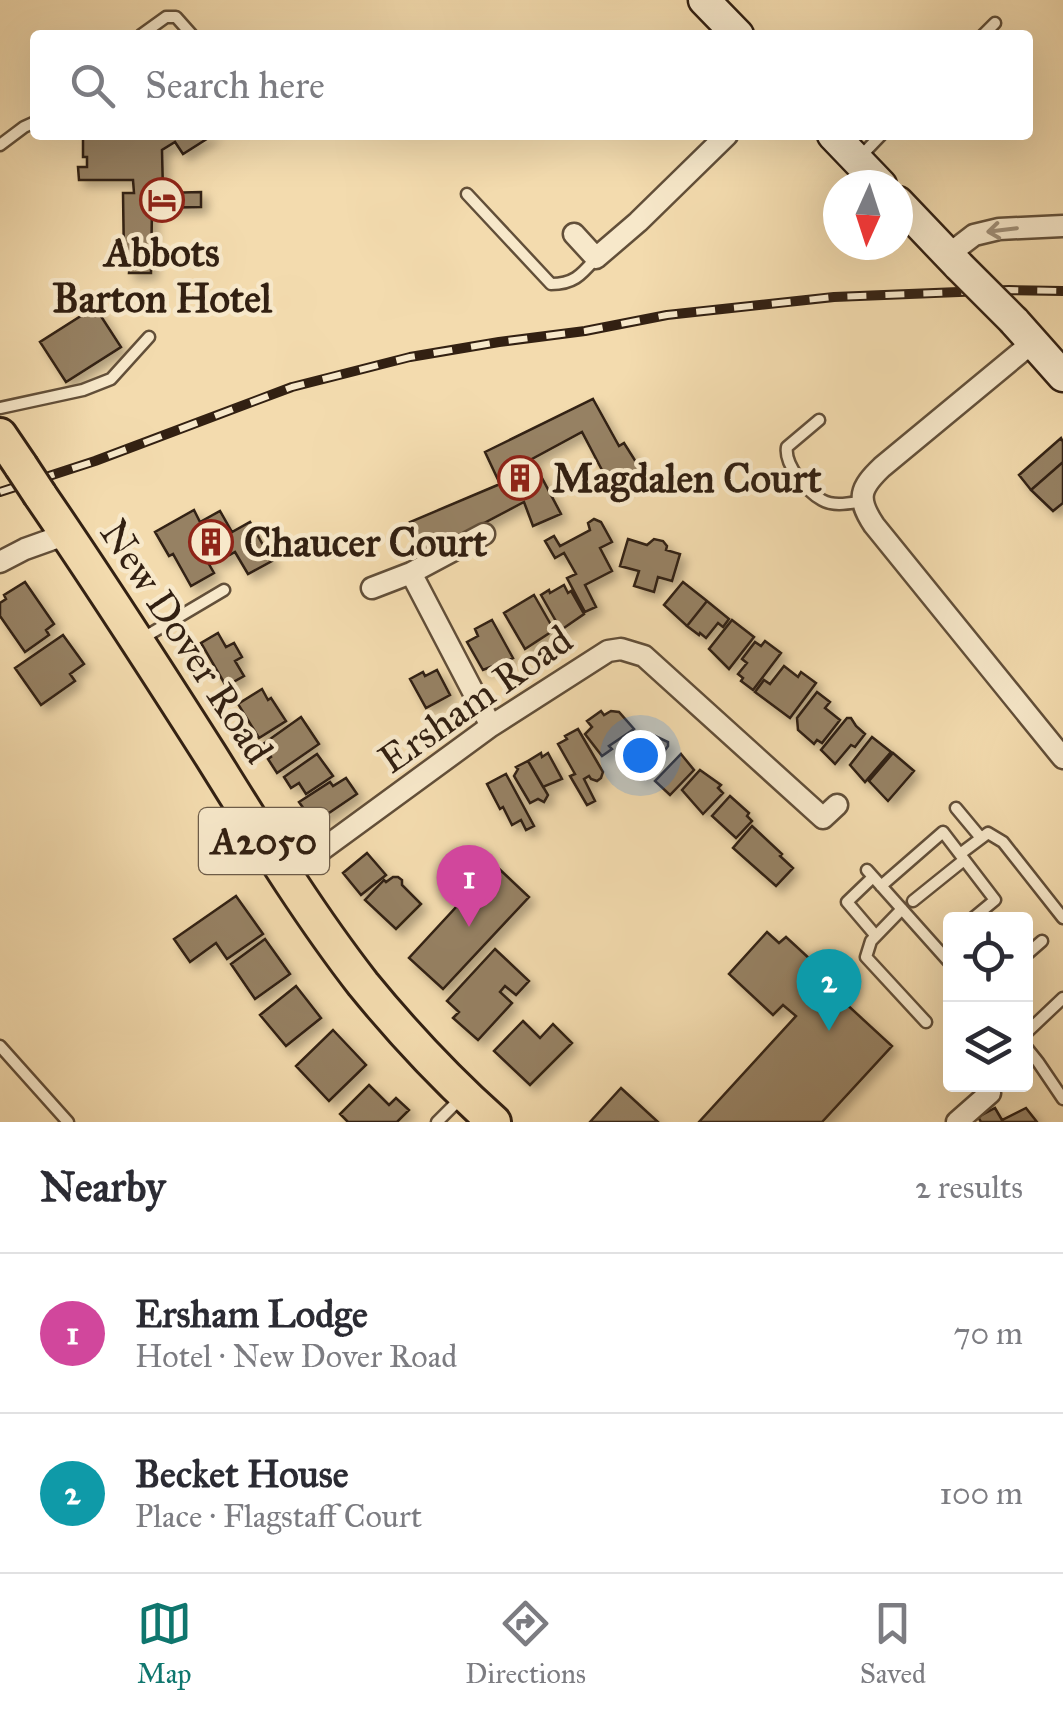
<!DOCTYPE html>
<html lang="en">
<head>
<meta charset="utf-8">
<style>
  :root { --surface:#fff; --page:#f2f2f3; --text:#2b2b33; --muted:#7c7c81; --line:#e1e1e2; --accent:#0f766e }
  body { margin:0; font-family:"IM FELL Great Primer",serif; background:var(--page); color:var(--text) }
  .controls { position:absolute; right:30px; bottom:30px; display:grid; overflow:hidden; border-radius:10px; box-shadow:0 10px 40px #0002 }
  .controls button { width:90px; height:90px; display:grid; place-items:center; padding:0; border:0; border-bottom:2px solid var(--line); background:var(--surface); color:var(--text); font:50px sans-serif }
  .compass { position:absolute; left:823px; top:170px; width:90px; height:90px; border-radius:50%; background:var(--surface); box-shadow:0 10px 40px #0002; rotate:183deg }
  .you { position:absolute; left:640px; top:755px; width:35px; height:35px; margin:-25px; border:8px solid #fff; border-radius:50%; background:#1a73e8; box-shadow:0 0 0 15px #1a73e833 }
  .badge { display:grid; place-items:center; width:65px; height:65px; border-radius:50%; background:var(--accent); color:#fff; font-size:32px; font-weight:700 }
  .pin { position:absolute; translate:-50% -82px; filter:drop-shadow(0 2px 5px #0008) }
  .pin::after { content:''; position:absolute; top:52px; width:35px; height:30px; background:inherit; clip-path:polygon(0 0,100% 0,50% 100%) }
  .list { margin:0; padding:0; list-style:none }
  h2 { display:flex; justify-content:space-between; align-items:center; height:130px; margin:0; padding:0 40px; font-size:42px }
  h2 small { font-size:32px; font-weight:400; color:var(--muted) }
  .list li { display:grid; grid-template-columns:65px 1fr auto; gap:30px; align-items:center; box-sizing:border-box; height:160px; padding:0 40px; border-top:2px solid var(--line) }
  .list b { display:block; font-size:38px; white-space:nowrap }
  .list p { margin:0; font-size:32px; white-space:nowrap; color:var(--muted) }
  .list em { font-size:32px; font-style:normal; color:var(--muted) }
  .icon { flex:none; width:55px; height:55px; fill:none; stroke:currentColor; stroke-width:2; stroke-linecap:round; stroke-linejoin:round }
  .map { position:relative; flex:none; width:1063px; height:1122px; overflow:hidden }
  .search { position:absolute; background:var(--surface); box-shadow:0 10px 40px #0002; left:30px; right:30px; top:30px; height:110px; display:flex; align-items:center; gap:25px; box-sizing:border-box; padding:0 35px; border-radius:10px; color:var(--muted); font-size:38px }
  .sheet { height:450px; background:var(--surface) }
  nav { display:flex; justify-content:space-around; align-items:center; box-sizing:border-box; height:140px; border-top:2px solid var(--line); background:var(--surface); font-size:28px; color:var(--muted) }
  nav a { display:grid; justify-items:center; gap:5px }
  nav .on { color:var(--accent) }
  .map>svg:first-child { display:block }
  .building { fill:#968163; stroke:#322012; stroke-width:2.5; filter:url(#shadow) }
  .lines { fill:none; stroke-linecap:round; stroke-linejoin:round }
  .lane-casing { stroke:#624f39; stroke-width:15 }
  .street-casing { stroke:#624f39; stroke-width:25 }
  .secondary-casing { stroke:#322012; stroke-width:35 }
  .primary-casing { stroke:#322012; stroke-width:38 }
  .lane { stroke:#f7e8ca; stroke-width:10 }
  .street { stroke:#f7e8ca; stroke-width:20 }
  .secondary { stroke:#f7e8ca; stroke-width:30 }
  .primary { stroke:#f3dbae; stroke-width:32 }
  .rail-casing { stroke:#322012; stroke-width:10 }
  .rail { stroke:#f7e8ca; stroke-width:6; stroke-dasharray:19; stroke-linecap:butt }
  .secondary-bridge-casing { stroke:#322012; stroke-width:35; stroke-linecap:butt }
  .primary-bridge-casing { stroke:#322012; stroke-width:38; stroke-linecap:butt }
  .secondary-bridge { stroke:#f7e8ca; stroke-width:30 }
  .primary-bridge { stroke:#f3dbae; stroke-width:32 }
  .oneway { stroke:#9e8e77 }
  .labels { text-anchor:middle; stroke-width:9; stroke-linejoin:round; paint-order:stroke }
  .shield { fill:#f7e8ca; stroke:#6d5c49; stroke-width:2.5 }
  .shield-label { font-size:38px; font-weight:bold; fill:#322012 }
  .poi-label { font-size:40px; font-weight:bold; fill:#322012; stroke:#f7e8ca; text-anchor:start }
  .street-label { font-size:40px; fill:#322012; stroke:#f7e8ca }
</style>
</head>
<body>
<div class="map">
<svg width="1063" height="1122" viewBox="0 0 1063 1122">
  <defs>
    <filter id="shadow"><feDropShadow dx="6" dy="6" stdDeviation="5" flood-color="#0004"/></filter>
  </defs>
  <rect width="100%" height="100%" fill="#f3dbae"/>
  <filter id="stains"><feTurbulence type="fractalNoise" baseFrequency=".002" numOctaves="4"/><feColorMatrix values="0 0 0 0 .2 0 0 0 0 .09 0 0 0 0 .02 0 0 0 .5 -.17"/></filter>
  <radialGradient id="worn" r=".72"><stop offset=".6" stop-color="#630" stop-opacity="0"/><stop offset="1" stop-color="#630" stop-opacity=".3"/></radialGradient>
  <path class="building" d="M83 135H213L183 154 175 142 162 150 163 193 201 192V207L152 208 151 273H129L130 259 124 260 123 193H134L133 180H79L78 167H87V157H83Z
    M95 307 121 347 66 382 40 342Z
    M593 399 619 446 624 443 643 473 613 491 582 432 532 459 561 514 533 526 524 502 427 553 410 522 500 484 485 452Z
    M1061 438 1063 442V462L1031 490 1019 475Z
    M1063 462V503L1053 511 1031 490Z
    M194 510 200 522 220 511 232 532 250 522 272 561 248 574 235 552 217 562 213 555 206 559 214 573 191 586 173 554 169 556 155 532Z
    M594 519 601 522 612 542 600 548 612 571 585 585 596 607 585 612 567 578 576 574 564 553 555 558 545 541 554 536 560 546 590 530 588 523Z
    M628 539 647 545 654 539 663 541 667 546 666 550 680 554 672 581 658 577 654 592 634 586 639 571 620 566Z
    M25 582 54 624 46 630 49 635 25 652 0 616V603L6 599 4 595Z
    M683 582 707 601 687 626 664 605Z
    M564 585 568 593 571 591 584 614 561 630 541 595 549 590 550 593Z
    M534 595 554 630 525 649 504 613Z
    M707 601 729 619 723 627 718 623 706 638 700 633 699 635 687 626Z
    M492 620 513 658 483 670 467 642 478 636 475 629Z
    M732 620 754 637 729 669 709 649Z
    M218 633 226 647 234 643 242 657 235 661 244 676 226 686 201 643Z
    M63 635 84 664 70 674 75 681 41 705 15 668Z
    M765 641 781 653 753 690 741 681 743 678 738 674 747 663 742 659 755 642 761 646Z
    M784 666 798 677 801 672 816 683 790 718 755 692 764 680 770 684Z
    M437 670 450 695 426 708 410 679 423 672 425 676Z
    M262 689 268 700 271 698 286 721 259 738 238 704Z
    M817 692 830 702 825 708 840 720 822 743 817 740 814 744 798 730 797 718Z
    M601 711 604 715 611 711 619 712 634 729 609 746 612 749 602 756 585 734 592 727 587 721Z
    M301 717 319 744 277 773 268 759 271 757 263 744Z
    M847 718H851L856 726 865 734 855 747 851 745 835 764 821 750Z
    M578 729 603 772 601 778 597 781 591 779 589 776 584 779 595 801 587 805 570 776 575 774 558 744 567 739 565 736Z
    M651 734 668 742V746L644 779 626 764Z
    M872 737 891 752 865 782 850 765Z
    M541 753 542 757 548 753 562 779 543 787 528 761Z
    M893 753 914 771 888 801 869 781Z
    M317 754 333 776 306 794 299 783 291 788 284 777Z
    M681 754 694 770 670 795 655 781Z
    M528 761 548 795 544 802 538 799 530 803 514 776 518 769 516 767Z
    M700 770 721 785 718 788 723 793 703 814 682 790Z
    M506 774 534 826 526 830 521 820 512 825 503 807 500 809 487 784Z
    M346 778 357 794 323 817 318 810 309 816 299 802 330 782 333 786Z
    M730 796 749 813 747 816 752 821 736 838 712 816Z
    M752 826 782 854 780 856 793 868 776 886 733 848Z
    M367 853 386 875 361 895 343 873Z
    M495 865 529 897 443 989 409 958Z
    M393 877H398L402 880V885L421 904 396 929 365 900 384 880 386 882Z
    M236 896 263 934 227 959 216 943 190 962 174 939Z
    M767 932 779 943 786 937 837 984 831 990 892 1046 822 1122H699L796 1016 783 1005 773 1015 729 974Z
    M265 939 290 974 255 999 231 964Z
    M495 949 529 981 516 995 505 986 500 992 512 1003 478 1040 453 1018 459 1012 447 1001Z
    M296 986 321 1018 286 1046 260 1015Z
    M523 1021 540 1038 553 1024 572 1043 530 1085 494 1051Z
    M333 1030 366 1065 329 1101 296 1066Z
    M369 1085 389 1105 396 1098 409 1110 397 1122H348L340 1114Z
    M621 1088 658 1122H590Z
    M995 1108 1002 1120 1026 1108 1037 1122H981L978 1117Z"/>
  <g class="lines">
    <g class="lane-casing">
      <path id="lane" d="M141 35 166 17H176L192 35
        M983 35 995 23
        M0 145 24 127 35 122
        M858 159 881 135
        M467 194 551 284C574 284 581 275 596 258
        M0 408 83 390 111 379 149 337
        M819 420 787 447C784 464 806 491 822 500 834 507 850 503 863 501
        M143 638 224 590
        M956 808 981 838
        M960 854 988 833 1003 842 1063 918
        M867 870 950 963
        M873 877 847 902 876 936
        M881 886 943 832 995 900 972 919
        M913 901 964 860
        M902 909 871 941 866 957 926 1022
        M1026 955 1042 941
        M1026 1033 1063 998
        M0 1046 68 1122
        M1026 1047 1038 1062 1063 1099
        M437 1122 460 1099"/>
    </g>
    <g class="street-casing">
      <path id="street" d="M574 234 596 258 638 222 727 135
        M948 255 974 235 999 229 1063 226
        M1033 342 882 467C860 488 856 498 874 525L1063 758
        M0 562 25 549 67 534
        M411 573 491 726
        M372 588 411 573 484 534
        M286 876 491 726 608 651 621 649 644 656 823 818 837 805
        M957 1122 990 1093"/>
    </g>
    <g class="secondary-casing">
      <path id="secondary" d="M704 0 738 35
        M833 135 881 185
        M898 202 959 266
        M1014 321 1063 376"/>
    </g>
    <g class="primary-casing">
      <path id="primary" d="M0 435 21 466
        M40 495C99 581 155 668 211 756 259 833 307 912 363 984 403 1033 447 1080 494 1122"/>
    </g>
    <use href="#lane" class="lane"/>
    <use href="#street" class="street"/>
    <use href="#secondary" class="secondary"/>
    <use href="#primary" class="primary"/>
    <g class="rail-casing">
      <path id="rail" d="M0 492 95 461 292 387 410 357 499 342 585 331 667 315 834 297 1009 290 1063 291"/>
    </g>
    <use href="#rail" class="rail"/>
    <g class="secondary-bridge-casing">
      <path id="secondary-bridge" d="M959 266 1014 321"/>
    </g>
    <g class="primary-bridge-casing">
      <path id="primary-bridge" d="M21 466 40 495"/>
    </g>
    <use href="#secondary-bridge" class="secondary-bridge"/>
    <use href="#primary-bridge" class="primary-bridge"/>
  </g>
  <defs><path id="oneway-shaft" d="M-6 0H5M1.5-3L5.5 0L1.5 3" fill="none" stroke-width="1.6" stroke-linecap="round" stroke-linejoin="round" transform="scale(2.5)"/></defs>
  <use class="oneway" href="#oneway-shaft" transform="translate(1002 230) rotate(173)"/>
  <defs>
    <g id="hotel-ring" transform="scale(2.25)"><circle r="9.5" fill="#f7e8ca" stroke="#8f2418" stroke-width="1.5"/><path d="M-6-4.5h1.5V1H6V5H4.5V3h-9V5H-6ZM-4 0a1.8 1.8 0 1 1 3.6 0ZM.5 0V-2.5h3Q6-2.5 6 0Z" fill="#8f2418"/></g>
    <g id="building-ring" transform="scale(2.25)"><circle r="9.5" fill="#f7e8ca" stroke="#8f2418" stroke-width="1.5"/><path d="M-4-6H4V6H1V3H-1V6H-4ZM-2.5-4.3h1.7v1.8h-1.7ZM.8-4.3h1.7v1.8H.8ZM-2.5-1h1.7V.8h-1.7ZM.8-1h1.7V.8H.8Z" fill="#8f2418"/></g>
  </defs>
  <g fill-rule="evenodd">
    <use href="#hotel-ring" x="162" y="200"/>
    <use href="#building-ring" x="520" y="478"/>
    <use href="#building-ring" x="211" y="542"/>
  </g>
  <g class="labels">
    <rect class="shield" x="199" y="808" width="130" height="66" rx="8"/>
    <g class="shield-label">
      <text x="264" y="854">A2050</text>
    </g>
    <g class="poi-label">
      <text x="162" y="266" text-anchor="middle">Abbots<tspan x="162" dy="46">Barton Hotel</tspan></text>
      <text x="552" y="492">Magdalen Court</text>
      <text x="244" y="556">Chaucer Court</text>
    </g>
    <g class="street-label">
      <text transform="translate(187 641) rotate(57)" y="14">New Dover Road</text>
      <text transform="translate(475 699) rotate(-35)" y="14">Ersham Road</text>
    </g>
  </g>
  <rect width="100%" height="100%" filter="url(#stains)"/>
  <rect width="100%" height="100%" fill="url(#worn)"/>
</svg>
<div class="controls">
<button><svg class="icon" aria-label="locate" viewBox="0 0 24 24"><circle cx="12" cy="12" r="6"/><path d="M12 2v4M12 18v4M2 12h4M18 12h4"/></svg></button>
<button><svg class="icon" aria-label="layers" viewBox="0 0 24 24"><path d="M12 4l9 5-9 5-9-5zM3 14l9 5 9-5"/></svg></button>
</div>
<svg class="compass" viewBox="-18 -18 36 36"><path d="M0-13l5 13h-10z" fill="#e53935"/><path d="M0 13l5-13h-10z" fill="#7c7c81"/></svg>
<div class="you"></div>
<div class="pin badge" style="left:469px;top:927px;background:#d1479c">1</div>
<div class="pin badge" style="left:829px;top:1031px;background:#0f9aa8">2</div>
<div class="search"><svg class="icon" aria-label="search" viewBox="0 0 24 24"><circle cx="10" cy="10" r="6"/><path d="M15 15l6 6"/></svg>Search here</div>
</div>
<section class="sheet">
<h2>Nearby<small>2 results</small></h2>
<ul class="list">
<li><span class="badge" style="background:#d1479c">1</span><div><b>Ersham Lodge</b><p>Hotel · New Dover Road</p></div><em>70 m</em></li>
<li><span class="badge" style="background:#0f9aa8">2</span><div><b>Becket House</b><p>Place · Flagstaff Court</p></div><em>100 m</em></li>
</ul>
</section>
<nav>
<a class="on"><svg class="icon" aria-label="map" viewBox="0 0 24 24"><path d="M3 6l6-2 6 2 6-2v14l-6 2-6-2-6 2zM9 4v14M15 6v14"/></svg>Map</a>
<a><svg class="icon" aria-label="directions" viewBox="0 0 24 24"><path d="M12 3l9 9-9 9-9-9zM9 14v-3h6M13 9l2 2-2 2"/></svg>Directions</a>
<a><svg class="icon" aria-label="saved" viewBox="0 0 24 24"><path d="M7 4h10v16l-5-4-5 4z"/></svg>Saved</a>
</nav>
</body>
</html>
